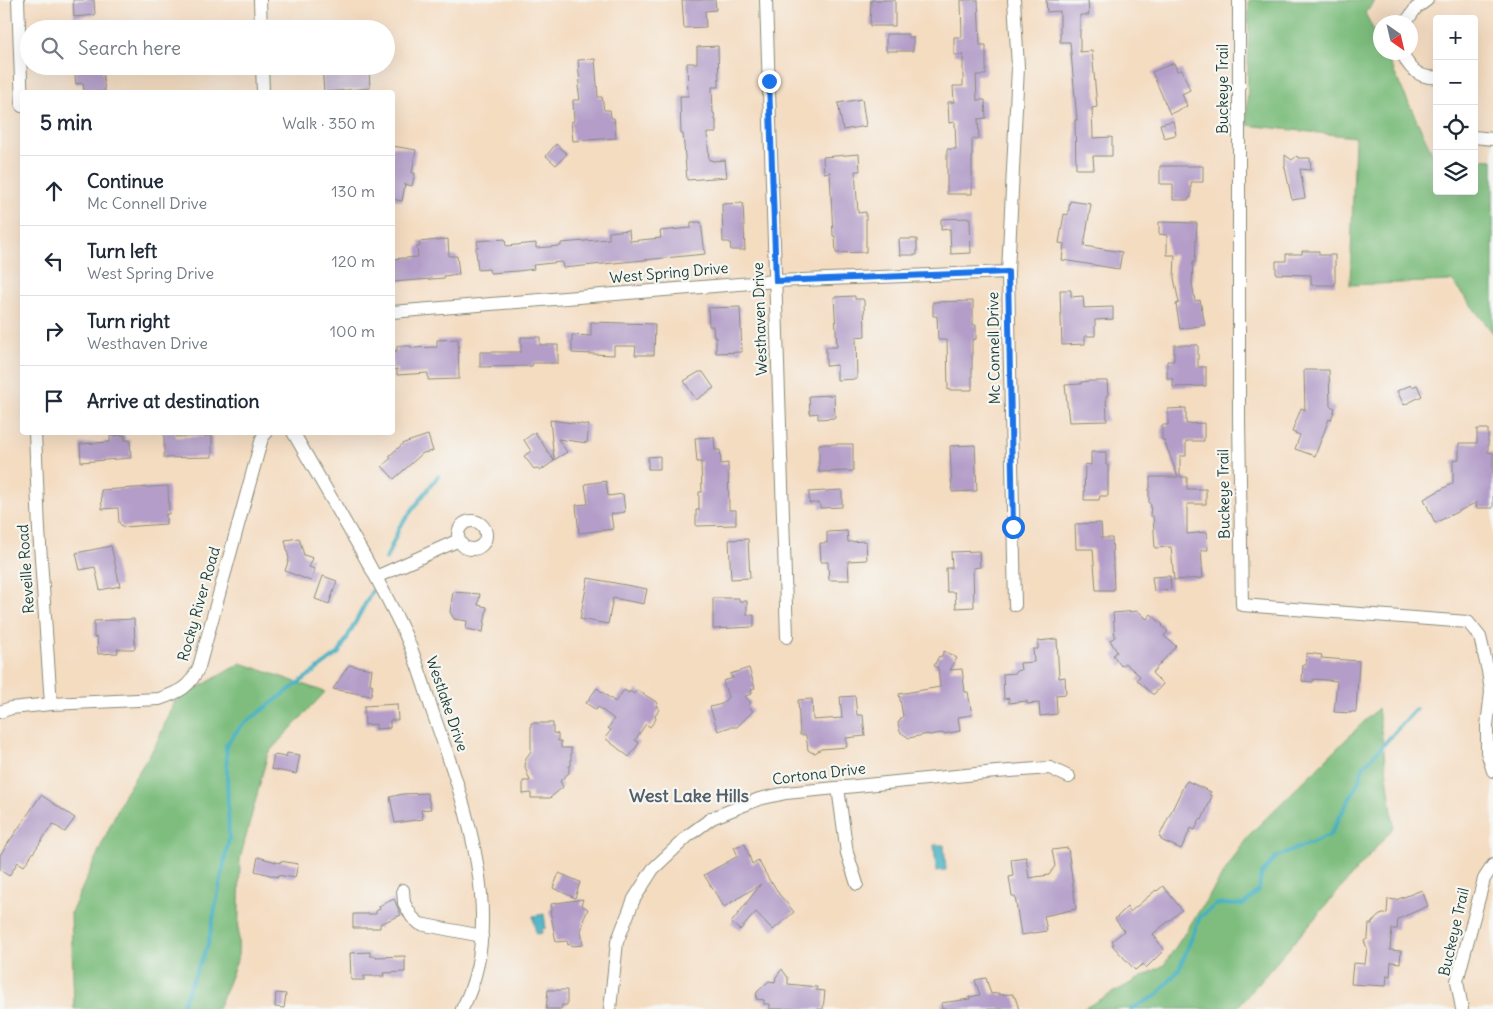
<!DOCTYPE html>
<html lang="en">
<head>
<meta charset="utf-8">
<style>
  :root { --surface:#fff; --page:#f6f6f7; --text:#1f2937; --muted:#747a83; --line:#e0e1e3 }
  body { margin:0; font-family:Delius,sans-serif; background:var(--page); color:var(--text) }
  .controls { position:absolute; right:15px; top:15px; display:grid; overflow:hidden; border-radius:5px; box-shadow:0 5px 20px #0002 }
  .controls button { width:45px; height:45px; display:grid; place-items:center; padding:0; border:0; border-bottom:1px solid var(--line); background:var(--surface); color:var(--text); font:25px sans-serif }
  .compass { position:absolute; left:1373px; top:15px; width:45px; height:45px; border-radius:50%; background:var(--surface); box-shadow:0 5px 20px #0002; rotate:146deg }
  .stop { position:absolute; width:15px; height:15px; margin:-11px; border:4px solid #1a73e8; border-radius:50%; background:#fff }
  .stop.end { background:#1a73e8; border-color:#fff; box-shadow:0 1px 5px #0008 }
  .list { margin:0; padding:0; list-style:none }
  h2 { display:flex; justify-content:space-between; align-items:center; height:65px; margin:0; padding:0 20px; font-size:21px }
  h2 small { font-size:16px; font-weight:400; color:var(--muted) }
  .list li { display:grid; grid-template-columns:32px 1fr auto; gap:15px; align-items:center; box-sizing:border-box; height:70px; padding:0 20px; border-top:1px solid var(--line) }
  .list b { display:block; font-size:19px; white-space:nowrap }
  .list p { margin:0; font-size:16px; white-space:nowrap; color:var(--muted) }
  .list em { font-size:16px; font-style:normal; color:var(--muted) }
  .icon { flex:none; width:28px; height:28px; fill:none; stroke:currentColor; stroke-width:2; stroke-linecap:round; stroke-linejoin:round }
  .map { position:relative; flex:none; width:1493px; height:1009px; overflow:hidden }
  .search { position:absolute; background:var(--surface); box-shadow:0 5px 20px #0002; left:20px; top:20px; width:375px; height:55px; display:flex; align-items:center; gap:12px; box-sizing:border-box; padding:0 18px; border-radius:28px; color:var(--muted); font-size:19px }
  .panel { position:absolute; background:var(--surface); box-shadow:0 5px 20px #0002; left:20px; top:90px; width:375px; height:345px; border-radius:5px }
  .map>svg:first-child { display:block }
  .forest { fill:#7ebd7e; stroke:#4e7d59 }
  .water { fill:#44b0c2; stroke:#32767b }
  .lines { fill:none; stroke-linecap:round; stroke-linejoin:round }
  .stream { stroke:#44b0c2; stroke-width:4 }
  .building { fill:#b49ec9 }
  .minor-casing { stroke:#8a8c7a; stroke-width:14 }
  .minor { stroke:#fff; stroke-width:12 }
  .route { stroke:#1a73e8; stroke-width:6 }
  .labels { text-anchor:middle; stroke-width:4.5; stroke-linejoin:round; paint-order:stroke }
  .street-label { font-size:15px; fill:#1f3d34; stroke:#f6f6f2 }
  .quarter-label { font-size:18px; font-weight:bold; fill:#535f68; stroke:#f6f6f2 }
</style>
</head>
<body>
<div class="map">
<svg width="1493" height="1009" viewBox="0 0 1493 1009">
  <rect width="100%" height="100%" fill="#f6f6f2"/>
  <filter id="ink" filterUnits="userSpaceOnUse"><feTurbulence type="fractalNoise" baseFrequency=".02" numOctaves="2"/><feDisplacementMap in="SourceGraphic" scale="10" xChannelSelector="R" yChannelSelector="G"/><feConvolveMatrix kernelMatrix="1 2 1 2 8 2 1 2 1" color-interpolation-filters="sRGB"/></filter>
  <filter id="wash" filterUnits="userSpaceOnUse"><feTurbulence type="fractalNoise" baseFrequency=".0096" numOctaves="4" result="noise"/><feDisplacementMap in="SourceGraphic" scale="20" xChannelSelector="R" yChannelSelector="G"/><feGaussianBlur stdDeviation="1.12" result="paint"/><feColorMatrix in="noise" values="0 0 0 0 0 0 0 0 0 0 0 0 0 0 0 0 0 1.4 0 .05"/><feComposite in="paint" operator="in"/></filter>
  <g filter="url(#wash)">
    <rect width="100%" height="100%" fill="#f4dcc1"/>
    <path class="forest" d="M1249 0H1375L1365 13 1380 43V52L1385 53 1434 157H1437V191H1474V159L1493 160V333L1452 281 1350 285 1355 137 1247 125Z
      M241 663 325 692 268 753 240 859 238 958 218 1009H74L71 913 124 795 156 744 175 701Z
      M1378 708 1394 827 1236 1009H1083L1164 965 1248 836Z"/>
    <path class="water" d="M944 845 946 870 936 871 934 845Z
      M544 914 546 928 542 929V933L536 934 533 916Z"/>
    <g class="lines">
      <path class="stream" d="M386 559 400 526 438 476
        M180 1009 208 945 229 838 226 745 241 726 339 653 372 591
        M1131 1009 1156 996 1179 970 1200 917 1217 904 1243 905 1259 890 1261 875 1276 857 1330 835 1359 781 1363 767 1416 709"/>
    </g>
    <g id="blocks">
      <path class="building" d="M73 0H94L95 15 74 17Z
        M682 0H715L716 10 705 11 706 27 684 28Z
        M871 0H895V26H870Z
        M961 0H978L980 45H986V75H976L977 100H985L986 118 978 119 979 139H972V194H947V149H956L955 122 949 123 948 102H954L953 86H963V55H954V37H962Z
        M1046 0H1088L1089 15H1080V52L1092 51 1097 107 1092 108 1093 138 1112 137V156H1093L1094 169H1076L1075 120H1077L1070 42H1060V11L1047 12Z
        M886 34H908V37H913V51H886Z
        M718 46 719 87H712L713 113H714L715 120H716V133H707L709 160H712V161L725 160 727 177 687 180 683 134H681L680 96H688L687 63H697V47Z
        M595 59 598 97H602L604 110H610L611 118H614L616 138 573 141 571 122 574 121 573 100H580L578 86 580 85 578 60Z
        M1174 63 1177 71 1182 70 1190 90 1182 94 1187 106 1170 114 1152 72Z
        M74 66H102L105 92H84L83 83 76 84Z
        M322 66H350L351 71 369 70 370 88 324 92Z
        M862 99 866 126 843 130 838 103Z
        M1173 121 1176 135 1164 138 1160 124Z
        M556 144 567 154 556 165 546 156Z
        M392 146 416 150 412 173H415L412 186 405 184 402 201 392 199Z
        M859 154 860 171H855L858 213 866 212V252L836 253 835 236H833L830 172 824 173 823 157Z
        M1285 155 1292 160 1297 156 1298 158H1310L1311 170 1300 169 1305 198 1292 200 1285 168H1284L1285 167Z
        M1160 166H1203V182H1191V197L1187 200H1173V184H1160Z
        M1070 201 1091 204 1084 246 1122 252 1119 269 1062 260 1064 244 1059 243 1064 214 1068 215Z
        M743 203 745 250H731L730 242H723L722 204Z
        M970 218 971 253 951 254 950 229 941 230V219Z
        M691 222H701L705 254 563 268 562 262 533 265 534 269 518 271 490 273 489 269 478 270 476 251V247H478L477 241 505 239 506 246 536 243V248L561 246V243L609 239V232L629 230 630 241 661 238 660 231 691 228Z
        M1159 222 1197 223 1195 262H1193L1192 283 1195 301 1200 300 1205 325 1180 329 1176 304 1179 303 1174 278 1175 255H1167V235L1159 234Z
        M448 239 449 256H457L459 274 444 276 445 278 392 282V259L418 257 417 247 420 246 419 242Z
        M899 239H917V255H900Z
        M1302 251H1319V255H1335V285H1311V275L1276 274V261H1286V254H1302Z
        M1060 290H1071V297L1083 296 1084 308 1113 307V319L1095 320V336H1085V344L1062 345Z
        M855 296V299H863L864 301 865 336 856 337 857 379 837 380V365L826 366V347H837L834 297Z
        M973 301V325H976V339L972 340V390H948L947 340H938L937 316H933V302Z
        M740 307 742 352 716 353V337H714L713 326H709L708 308Z
        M591 322 655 324 654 355H635L636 346H614V355L572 353V335L591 336Z
        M521 337H540V345H558V363H533L532 366 480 367V352H521Z
        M458 339 459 379 428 380V373L397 375V369L392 370V351H397V346H411V348L437 347V340Z
        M1174 345H1198V367H1206V386L1173 387V379L1167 378V361H1174Z
        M1304 370H1329L1330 406 1335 408 1331 420 1329 419 1315 456 1295 449 1300 435 1292 432 1301 408 1305 410Z
        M699 372H703L714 388 696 400 684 381Z
        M1091 381H1107L1108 396H1106L1107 421 1069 422 1065 385 1081 384V382Z
        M1411 385 1412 387 1417 385 1422 396 1404 405 1397 391Z
        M834 395 835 418 818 419V413L810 414 809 396Z
        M1186 408V424L1204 423V441H1186V456H1180V477H1187V489H1206V504H1187V534L1207 532 1208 550H1201L1203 578 1174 580 1171 547 1155 548 1153 516H1150L1151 505 1149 503V489L1150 488V477H1178L1164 440H1162V425H1168V409Z
        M550 420 589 425 587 443 558 439 567 452 554 460Z
        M1477 429H1488V452L1493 453V508H1476L1477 502 1435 523 1424 499 1453 483V460L1459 459V443H1477Z
        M164 432H176V437L212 436V457L164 458Z
        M535 432 554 461 540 471 536 468 534 469 524 456 531 451 524 440Z
        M125 435V440H130L131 458 81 462 80 444 110 442V436Z
        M428 435 433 451 423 453 394 479 382 466 391 458 389 456 404 443Z
        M714 437 715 450H720L721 464 728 463 729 510H736V525L696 526V510H699V492H702L701 462H697L695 438Z
        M819 444H853V471L819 472Z
        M975 445 977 491 952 492 950 446Z
        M1091 452H1106V465H1108V496H1100L1099 500H1084L1085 464 1091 465Z
        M660 456V469H648V457Z
        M606 481 608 496 623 494 625 512 611 514 613 529 579 533 576 505 588 504 585 484Z
        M168 486 169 514H166V524L123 527 119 523 118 508 102 509 101 490Z
        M842 490V507L820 508V503H809V492Z
        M1101 523 1102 538H1112L1114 590H1096L1093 549H1076L1075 524Z
        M847 531 848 542 866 541 867 560 848 561 849 580H829L828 562H821L820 543H827V532Z
        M299 538 304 555 313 558 309 567 315 569 311 581 285 571 289 559 285 540Z
        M748 539 750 578 731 579 729 540Z
        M111 546 120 586 100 590 95 567 80 570 76 553Z
        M979 551 980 567 973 568 974 607 956 608 955 592H947L946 568H952L951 552Z
        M323 576 337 581 329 604 315 599Z
        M1170 576 1171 589 1154 591 1152 577Z
        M588 578 647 589 644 604 613 598 608 624 580 619Z
        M453 592 480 594 478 605 487 607 483 632 466 629 467 621 454 619 450 612Z
        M713 598H739V601H747V615H754V627L713 629Z
        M1138 611 1147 619 1151 614 1163 625 1162 626 1168 631 1164 636 1176 646 1152 673 1163 684 1154 694H1152L1137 680 1140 676 1125 663 1121 666 1113 655 1117 652 1110 640 1115 637 1113 613Z
        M134 619 135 649H117L118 653 98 654 97 637 94 638V621Z
        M1057 639 1059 678 1065 677 1066 694 1056 695 1057 714 1040 716 1039 703 1027 704V701L1009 703V698L1004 699 1003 674 1016 673V671L1021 670 1020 663 1034 662 1033 649H1038V641Z
        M944 651 957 658 950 670 962 669 965 692H968L972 715 958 717 960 731 943 734 942 733 929 735 928 734 909 738 900 732 898 723 903 716 899 694 940 687 938 668 934 666 939 656 941 657Z
        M1307 653 1322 655 1321 658 1359 661 1356 712H1351V713L1334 712 1337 681 1313 679V682L1302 681 1303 665H1306Z
        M349 665 372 669 370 684 373 685 371 696 333 689Z
        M749 668 755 688 751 689 752 694 745 696 751 703 748 706 753 711 737 727H730L718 731 710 707 722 704 728 697 723 681 733 678 730 674Z
        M597 688 615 702 624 690 629 693 630 691 634 694 637 690 658 703 656 706 660 709 655 715 656 719 650 727 646 724 635 740 639 743 629 757 605 738 611 730 608 728 614 719 598 707 596 710 586 703Z
        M855 696 857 715H863L865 736 846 738 847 747 821 749 815 753 811 752 808 750 806 735H800L798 700 812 699 813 720 842 718 840 697Z
        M397 704 398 720H390V728L376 729V724L365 725 364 706Z
        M531 723H553V733L558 734V741H561V748H571V766H569V773L560 781 563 787 550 798H531V793L523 794V781H530L525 767 526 758 531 751Z
        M287 753 300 755 296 774 271 769 274 755 286 757Z
        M1187 781 1211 792 1209 795 1212 796 1202 820 1200 819 1195 830 1191 828 1181 849 1161 840V838L1159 837 1184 785Z
        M427 793 431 809 421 810 423 819 395 823 390 797 403 794Z
        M41 795 75 818 65 832 53 824 24 866 18 862 9 876 0 870V855Z
        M745 844 752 864 758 860 771 883 772 882 779 894 794 912 773 930 756 912 740 930 731 923 761 884 724 907 704 875 738 856 734 847Z
        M1068 848 1076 909 1044 916 1047 931 1021 935 1015 896H1012L1009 877 1013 876 1011 859 1026 857 1029 878 1049 875 1055 866 1052 850Z
        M258 857 280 863V861L298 864 295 878 278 875V877L255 871Z
        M559 873 580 882 575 898 553 888Z
        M1163 886 1182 910 1153 934 1164 950 1146 968 1143 964 1135 970 1112 945 1114 944 1112 941 1124 931 1115 919 1127 907 1130 912 1156 890 1157 891Z
        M1422 890 1428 906 1398 919 1397 929H1392L1390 950 1401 951 1400 963 1391 962 1390 976 1387 975 1386 986 1351 984 1353 963 1365 964 1367 948 1364 941 1368 938 1369 924H1372V922L1380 915 1387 913 1388 899 1396 900Z
        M394 899 401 915 380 924V928H353V914H376V911L380 909 379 906Z
        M583 899 581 905 588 909 583 921H584L581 931 583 945 572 946 571 944 568 945 567 941 556 942 550 910H552L551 904Z
        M370 952V956H376V957L405 956V972L383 973 384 976H364V980H351L350 953Z
        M782 969 788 978V984L817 987 816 990 825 991 823 1009H770V1004H764V1000L756 999 757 992 769 981 775 982 776 977Z
        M986 978 991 994 999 993V995L1013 994V997H1015L1019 1009H942L941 1003 970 999 969 997 980 995 975 980Z
        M548 990H567V1005H562L561 1009H546Z
        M276 993 286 994 284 1008 275 1007Z"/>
    </g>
  </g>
  <g filter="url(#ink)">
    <use href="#blocks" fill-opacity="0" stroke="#8a8c7a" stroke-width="1"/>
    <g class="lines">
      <g class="minor-casing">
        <path id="minor" d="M18 0 22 106
          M260 0 261 29
          M766 0 787 637
          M1014 0 1018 67 1008 272 1015 605
          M1239 0V420L1242 605 1468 622 1480 637 1488 671 1491 692 1487 726V752L1493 771
          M1406 22 1416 8 1427 0
          M1403 52C1407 68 1420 79 1437 77
          M262 66 263 92
          M1474 137 1493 139
          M392 312 776 281 1008 272
          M35 432 39 530 51 704
          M293 432C331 499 372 565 405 634 417 660 425 689 434 716 465 803 508 922 462 1009
          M458 535a14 14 0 1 1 28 0a14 14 0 1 1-28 0Z
          M376 577 459 540
          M0 712 11 708 51 704 159 699C180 692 190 687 199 667L262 438 267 432
          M838 788 847 853 857 884
          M403 890 404 903 412 917 420 924 482 936
          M610 1009 617 942 634 899 653 869 689 835 712 818 759 799 786 793 996 772 1050 768 1069 777
          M1462 1009 1457 981 1484 879 1493 865"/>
      </g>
      <use href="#minor" class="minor"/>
    </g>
  </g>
  <g class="lines" filter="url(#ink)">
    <path class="route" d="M769 81 776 281 1008 272 1013 527"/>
  </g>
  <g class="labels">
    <g class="street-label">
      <text transform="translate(1223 89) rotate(-90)" y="5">Buckeye Trail</text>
      <text transform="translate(669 273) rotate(-5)" y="5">West Spring Drive</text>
      <text transform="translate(760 319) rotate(-92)" y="5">Westhaven Drive</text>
      <text transform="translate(994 348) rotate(-91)" y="5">Mc Connell Drive</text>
      <text transform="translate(1224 494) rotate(-91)" y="5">Buckeye Trail</text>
      <text transform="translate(26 569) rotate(-94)" y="5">Reveille Road</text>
      <text transform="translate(199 604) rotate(-74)" y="5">Rocky River Road</text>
      <text transform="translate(447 704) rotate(71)" y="5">Westlake Drive</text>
      <text transform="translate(819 774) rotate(-7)" y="5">Cortona Drive</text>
      <text transform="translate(1454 932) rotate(-77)" y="5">Buckeye Trail</text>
    </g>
    <g class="quarter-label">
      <text x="689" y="802">West Lake Hills</text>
    </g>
  </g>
</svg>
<div class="controls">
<button>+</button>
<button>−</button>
<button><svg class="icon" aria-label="locate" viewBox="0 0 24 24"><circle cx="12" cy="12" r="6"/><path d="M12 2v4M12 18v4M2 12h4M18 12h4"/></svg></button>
<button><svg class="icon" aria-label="layers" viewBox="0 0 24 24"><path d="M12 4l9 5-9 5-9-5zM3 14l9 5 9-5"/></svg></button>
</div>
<svg class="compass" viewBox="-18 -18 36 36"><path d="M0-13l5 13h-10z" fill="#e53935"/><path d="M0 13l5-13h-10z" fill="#747a83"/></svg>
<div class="stop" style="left:1013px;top:527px"></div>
<div class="stop end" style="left:769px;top:81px"></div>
<div class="search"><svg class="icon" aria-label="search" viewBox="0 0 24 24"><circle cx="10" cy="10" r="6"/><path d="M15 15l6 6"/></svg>Search here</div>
<section class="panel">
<h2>5 min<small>Walk · 350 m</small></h2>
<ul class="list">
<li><svg class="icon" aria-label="ahead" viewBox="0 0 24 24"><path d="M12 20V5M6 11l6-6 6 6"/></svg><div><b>Continue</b><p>Mc Connell Drive</p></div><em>130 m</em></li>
<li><svg class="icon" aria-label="left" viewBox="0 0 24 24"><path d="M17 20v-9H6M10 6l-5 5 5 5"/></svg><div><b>Turn left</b><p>West Spring Drive</p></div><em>120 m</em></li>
<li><svg class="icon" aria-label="right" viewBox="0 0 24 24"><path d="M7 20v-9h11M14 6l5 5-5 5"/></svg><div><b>Turn right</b><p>Westhaven Drive</p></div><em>100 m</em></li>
<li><svg class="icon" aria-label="arrive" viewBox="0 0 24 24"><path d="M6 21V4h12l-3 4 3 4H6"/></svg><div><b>Arrive at destination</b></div></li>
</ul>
</section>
</div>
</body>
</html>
